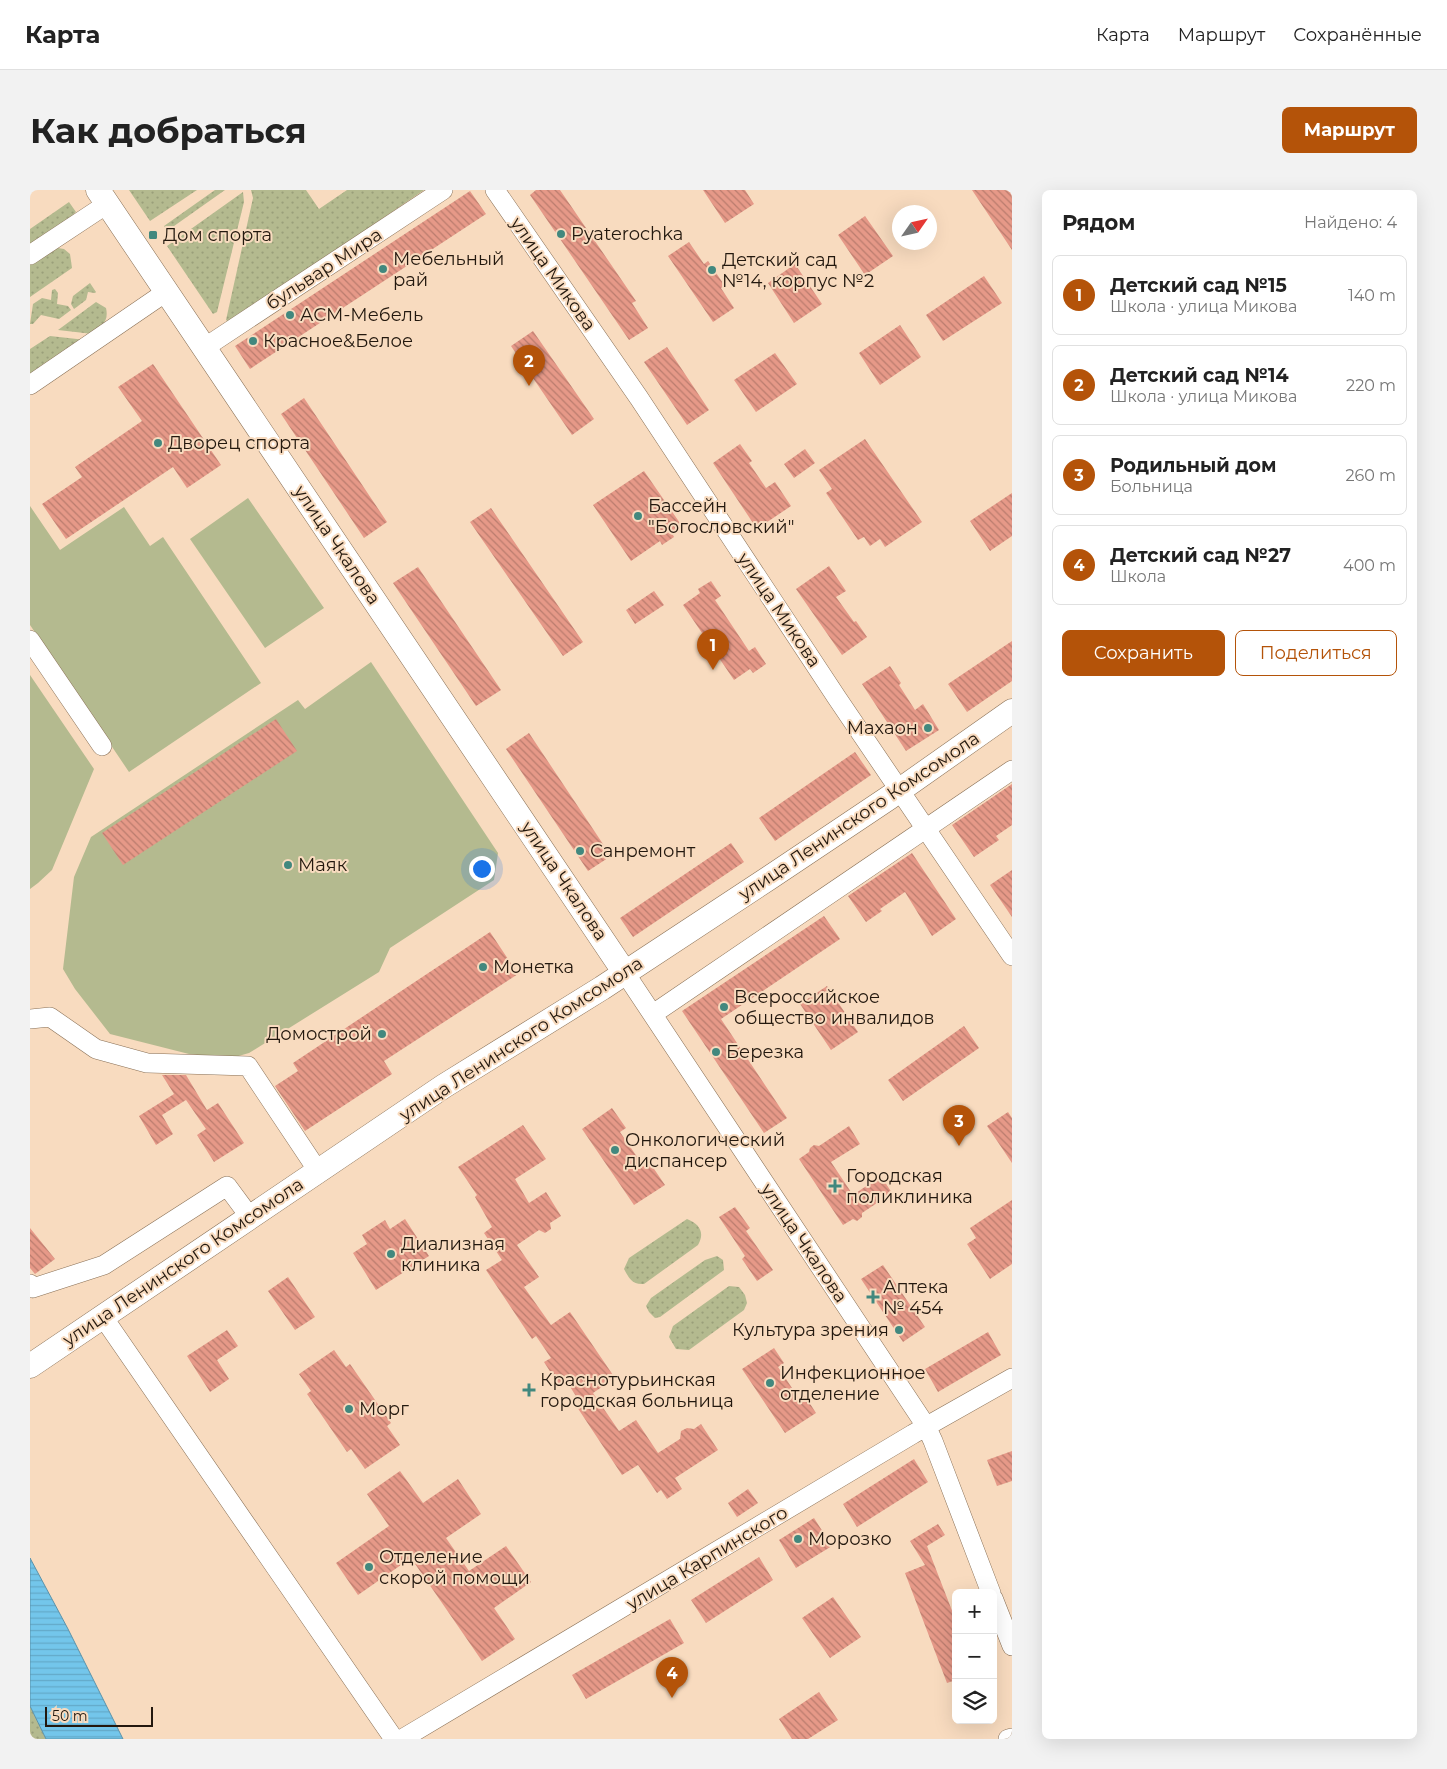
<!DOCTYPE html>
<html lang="ru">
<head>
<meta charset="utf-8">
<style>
  :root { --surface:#fff; --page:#f2f2f2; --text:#222; --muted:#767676; --line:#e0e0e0; --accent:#b45309 }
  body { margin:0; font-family:Montserrat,sans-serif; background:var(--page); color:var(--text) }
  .controls { position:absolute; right:15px; bottom:15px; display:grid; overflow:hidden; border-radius:8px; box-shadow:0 5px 20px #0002 }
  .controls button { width:45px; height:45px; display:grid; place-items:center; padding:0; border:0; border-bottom:1px solid var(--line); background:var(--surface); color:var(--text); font:25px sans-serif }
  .compass { position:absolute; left:862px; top:15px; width:45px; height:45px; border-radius:50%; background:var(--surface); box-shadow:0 5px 20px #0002; rotate:56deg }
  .scale { position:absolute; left:15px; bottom:12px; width:108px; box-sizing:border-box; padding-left:5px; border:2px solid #23180e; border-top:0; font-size:14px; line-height:18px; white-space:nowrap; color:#23180e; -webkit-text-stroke:4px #f8dbbf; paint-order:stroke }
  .you { position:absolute; left:451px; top:678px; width:18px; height:18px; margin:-12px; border:4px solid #fff; border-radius:50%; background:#1a73e8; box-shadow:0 0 0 8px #1a73e833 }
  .badge { display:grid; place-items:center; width:32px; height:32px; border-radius:50%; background:var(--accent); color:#fff; font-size:16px; font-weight:700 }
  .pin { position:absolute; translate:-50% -41px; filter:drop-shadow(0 1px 2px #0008) }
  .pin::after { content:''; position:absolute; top:26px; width:18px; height:15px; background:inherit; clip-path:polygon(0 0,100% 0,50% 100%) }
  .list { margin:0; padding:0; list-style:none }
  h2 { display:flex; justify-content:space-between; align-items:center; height:65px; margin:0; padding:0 20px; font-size:21px }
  h2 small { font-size:16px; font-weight:400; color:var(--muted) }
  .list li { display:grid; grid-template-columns:32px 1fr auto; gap:15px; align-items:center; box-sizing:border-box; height:80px; margin:0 10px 10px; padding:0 10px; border:1px solid var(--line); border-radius:8px }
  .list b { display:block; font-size:19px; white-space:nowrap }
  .list p { margin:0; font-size:16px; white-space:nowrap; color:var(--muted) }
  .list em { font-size:16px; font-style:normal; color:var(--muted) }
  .actions { display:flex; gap:10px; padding:15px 20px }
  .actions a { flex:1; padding:11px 0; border:1px solid var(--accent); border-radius:8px; text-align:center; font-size:18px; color:var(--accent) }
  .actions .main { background:var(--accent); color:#fff }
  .icon { flex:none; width:28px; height:28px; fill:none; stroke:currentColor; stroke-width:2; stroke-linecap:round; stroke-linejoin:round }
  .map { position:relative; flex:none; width:982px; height:1549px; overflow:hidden; border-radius:8px }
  header { display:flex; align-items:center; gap:30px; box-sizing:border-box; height:70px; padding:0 25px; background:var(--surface); border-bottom:1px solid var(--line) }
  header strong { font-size:24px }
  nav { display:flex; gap:28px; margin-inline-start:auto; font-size:18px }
  .intro { display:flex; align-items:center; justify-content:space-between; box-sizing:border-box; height:120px; padding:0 30px }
  h1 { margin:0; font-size:35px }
  .button { padding:12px 22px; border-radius:8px; background:var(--accent); color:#fff; font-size:18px; font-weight:700 }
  main { display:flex; gap:30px; padding:0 30px }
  aside { flex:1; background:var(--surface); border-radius:8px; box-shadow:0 5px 20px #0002 }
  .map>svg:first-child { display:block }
  .grass { fill:url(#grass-dots) }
  .park { fill:#b4ba8f }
  .water { fill:url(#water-rules); stroke:#5b92a9 }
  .building { fill:url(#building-back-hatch) }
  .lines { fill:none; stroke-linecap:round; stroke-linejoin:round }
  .minor-casing { stroke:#897056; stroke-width:20 }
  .major-casing { stroke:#897056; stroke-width:25 }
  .minor { stroke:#fff; stroke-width:19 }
  .major { stroke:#fff; stroke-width:24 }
  .poi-dot { fill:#42887e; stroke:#f8dbbf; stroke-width:2 }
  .labels { text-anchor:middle; stroke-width:4; stroke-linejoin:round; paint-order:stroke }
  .poi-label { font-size:18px; fill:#23180e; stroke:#f8dbbf; text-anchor:start }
  .street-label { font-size:18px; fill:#23180e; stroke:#f8dbbf }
</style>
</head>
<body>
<header>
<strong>Карта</strong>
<nav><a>Карта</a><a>Маршрут</a><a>Сохранённые</a></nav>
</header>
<div class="intro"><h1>Как добраться</h1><a class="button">Маршрут</a></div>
<main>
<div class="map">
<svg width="982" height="1549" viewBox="0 0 982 1549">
  <defs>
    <pattern id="grass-dots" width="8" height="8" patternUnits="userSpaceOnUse" patternTransform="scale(1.25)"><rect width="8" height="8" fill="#b4ba8f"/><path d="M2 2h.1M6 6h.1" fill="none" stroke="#9a9f7a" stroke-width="1.8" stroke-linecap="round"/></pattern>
    <pattern id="water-rules" width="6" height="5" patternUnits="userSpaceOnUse" patternTransform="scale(1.25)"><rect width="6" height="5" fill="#73c6eb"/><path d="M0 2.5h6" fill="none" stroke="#63a9c8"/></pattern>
    <pattern id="building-back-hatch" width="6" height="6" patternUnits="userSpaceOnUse" patternTransform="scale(1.25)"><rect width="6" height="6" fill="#e69988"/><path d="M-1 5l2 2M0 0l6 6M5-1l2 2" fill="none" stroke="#ba7c6e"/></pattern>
  </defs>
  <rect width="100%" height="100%" fill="#f8dbbf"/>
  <path class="grass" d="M99 0H167L120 31Z
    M185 0H195L137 41 134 36Z
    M221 0H276L289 19 317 0H394L200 133 196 130 223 8Z
    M213 2 214 12 187 122 183 124 137 56Z
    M39 12 46 22 39 29 0 55V39Z
    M28 58 34 59 40 64 42 78 0 107V72Z
    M60 93 66 102 65 103 58 102 56 110 44 119 41 114 43 106Z
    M25 99 28 103 27 114 38 116 41 120 29 129 11 125 3 134H0L3 114 12 108 21 110 22 100Z
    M66 112 76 118C79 131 72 136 63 144L28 140Z
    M20 146 56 150 0 188V159Z
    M657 1029C670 1034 675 1043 668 1055L614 1094C602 1095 599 1088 594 1079L599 1068Z
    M687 1066 693 1070 694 1080 630 1127 625 1128 619 1122 616 1116 621 1108 675 1070Z
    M699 1096 709 1097 715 1105 717 1113 714 1120 659 1160 646 1159 639 1147 643 1136Z
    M0 1516 16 1549H0Z"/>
  <path class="park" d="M218 308 294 418 235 458 160 349Z
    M0 316 30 360 94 317 120 356 133 347 231 493 99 582 0 435Z
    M341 472 468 663 464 690 360 758 349 782 219 863 198 869 159 864 80 844 45 799 33 779 44 687 61 647 268 510 275 519Z
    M0 485 64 579 22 680 8 693 0 699Z"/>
  <path class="water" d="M0 1368 38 1439 93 1549H16L0 1516Z"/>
  <path class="building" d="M506 0H530L606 111 602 113 618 138 599 150 500 5Z
    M673 0H715L724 14 695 33Z
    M942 0H982V60Z
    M440 1 456 24 220 179 205 156Z
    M835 26 863 66 835 85 808 45Z
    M659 52 674 74 678 71 695 96 691 98 704 118 683 132 638 66Z
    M765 74 792 114 764 133 738 93Z
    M954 86 972 113 913 151 896 125Z
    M870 135 891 167 850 195 829 163Z
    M503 141 564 229 542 245 481 156Z
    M637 157 679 220 657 235 614 172Z
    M745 163 767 194 726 222 704 190Z
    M123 174 191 275 157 298 143 277 36 349 12 314 52 287 45 277 112 231 88 197Z
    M274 208 357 332 334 348 251 224Z
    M835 249 892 332 855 357 850 349 840 356 834 347 828 350 796 303 802 299 789 280Z
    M710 254 722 271 719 273 736 298 745 292 761 316 727 339 683 273Z
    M775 259 785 273 764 288 754 274Z
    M614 281 652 336 642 343 644 347 632 355 630 351 601 371 563 315Z
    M982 303V346L960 361 940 331Z
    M461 318 553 452 533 466 440 332Z
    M799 376 816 401 806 407 824 432 826 431 837 447 812 465 766 399Z
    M388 377 471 500 446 516 363 393Z
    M681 391 691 406 685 410 719 461 725 457 736 474 723 483 720 479 704 490 653 415 670 403 668 399Z
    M624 401 634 415 605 434 596 420Z
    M982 451V491L937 522 918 494Z
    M860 476 871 493 869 495 885 520 893 514 909 540 876 561 832 494Z
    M246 529 267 561 93 675 72 643Z
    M499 543 581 666 558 681 476 559Z
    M825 562 841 585 745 651 729 628Z
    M982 594V635L966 646 969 650 944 667 922 635Z
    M701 653 714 672 603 747 590 728Z
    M882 663 926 729 902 746 875 702 850 719 852 721 836 732 818 706Z
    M982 680V727L960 695Z
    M794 726 810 749 691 829 757 928 734 943 652 821Z
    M460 742 488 784 354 871 362 884 275 941 245 896 268 881 263 873Z
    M797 796 828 842 801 860 770 814Z
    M934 836 949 858 873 911 858 890Z
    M132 885H156L177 920 188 913 214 953 184 972 167 945 176 939 156 910 132 925 143 944 126 955 109 926 144 904Z
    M582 918 596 938 590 942 614 977 620 973 635 995 604 1015 552 939Z
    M978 922 982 928V973L957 936Z
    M493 935 516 969 485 989 499 1013 516 1002 531 1026 520 1033 521 1039 515 1043 509 1040 487 1055 509 1087 494 1097 521 1135 540 1122 585 1188 563 1203 589 1241 606 1230 628 1263 650 1249 651 1241 657 1238 664 1239 671 1234 688 1260 645 1288 652 1299 637 1309 631 1300 627 1303 608 1275 592 1285 547 1217 551 1214 537 1192 530 1197 514 1172 521 1168 506 1146 502 1149 456 1080 472 1070 454 1043 462 1037 445 1007 447 1005 428 977Z
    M819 936 830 954 801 972 823 1005 851 986 862 1003 832 1023V1027L827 1031 823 1029 813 1035 769 969 779 962 780 958 784 955 789 956Z
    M982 1010V1074L960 1089 937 1054 946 1048 940 1038Z
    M705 1017 720 1038 716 1041 743 1080 727 1091 712 1069 715 1066 689 1027Z
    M375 1029 399 1066 346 1100 323 1063 337 1054 332 1045 355 1030 360 1039Z
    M0 1038 25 1069 5 1084 0 1078Z
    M853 1075 895 1137 873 1152 831 1089Z
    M258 1087 285 1127 265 1140 238 1101Z
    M197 1140 208 1156 187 1170 199 1189 180 1202 157 1166Z
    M958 1142 971 1165 908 1202 895 1179Z
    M744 1158 754 1173 748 1177 770 1210 775 1206 786 1223 755 1243 712 1179Z
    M304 1160 316 1177 320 1174 361 1233 357 1236 370 1255 335 1279 321 1259 317 1262 277 1204 281 1201 269 1184Z
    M982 1261V1291L967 1296 957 1270Z
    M884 1269 898 1292 827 1337 813 1314Z
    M370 1281 393 1313 428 1289 451 1324 416 1348 439 1381 476 1356 501 1392 464 1418 485 1449 452 1471 381 1368 328 1405 306 1373 359 1336 337 1304Z
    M718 1299 728 1313 707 1327 698 1313Z
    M784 1328 802 1356 766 1378 749 1350Z
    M908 1334 915 1345 897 1356 926 1431V1490L917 1493 875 1383 895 1375 880 1351Z
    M729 1367 743 1390 676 1433 661 1410Z
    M803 1407 831 1447 800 1468 772 1428Z
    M640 1429 654 1453 556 1509 542 1485Z
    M789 1502 808 1530 778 1549H762L749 1529Z"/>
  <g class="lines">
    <g class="minor-casing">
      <path id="minor" d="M465 0 609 208 807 508 982 766
        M0 65 77 14
        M174 158 413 0
        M0 195 136 102
        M0 450 72 556
        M595 783 896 1236 903 1251 961 1403
        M623 824 982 580
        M0 829 20 827 66 859 117 873 218 876 288 981
        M0 1094 3 1098 74 1075 197 996 220 1027
        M73 1127 364 1549
        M963 1408 982 1456
        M372 1549 883 1244 982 1188
        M978 1549 982 1548"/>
    </g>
    <g class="major-casing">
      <path id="major" d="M68 0 595 783
        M0 1176 414 896 572 798 739 688 860 607 982 521"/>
    </g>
    <use href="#minor" class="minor"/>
    <use href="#major" class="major"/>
  </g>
  <g class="poi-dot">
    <circle cx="531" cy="44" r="5"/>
    <rect x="118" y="40" width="10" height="10" rx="2.5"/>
    <circle cx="353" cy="79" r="5"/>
    <circle cx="682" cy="80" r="5"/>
    <circle cx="260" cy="125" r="5"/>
    <circle cx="223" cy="151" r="5"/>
    <circle cx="128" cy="253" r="5"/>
    <circle cx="608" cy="326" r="5"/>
    <circle cx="898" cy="538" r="5"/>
    <circle cx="550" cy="661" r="5"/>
    <circle cx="258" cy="675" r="5"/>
    <circle cx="453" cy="777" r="5"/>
    <circle cx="694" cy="817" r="5"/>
    <circle cx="352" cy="844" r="5"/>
    <circle cx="686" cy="862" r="5"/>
    <circle cx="585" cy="960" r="5"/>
    <path d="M802.5 988.5h5v5h5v5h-5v5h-5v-5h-5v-5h5z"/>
    <circle cx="361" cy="1064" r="5"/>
    <path d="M840.5 1099.5h5v5h5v5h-5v5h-5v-5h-5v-5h5z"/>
    <circle cx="869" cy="1140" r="5"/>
    <circle cx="740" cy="1193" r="5"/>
    <path d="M496.5 1192.5h5v5h5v5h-5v5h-5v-5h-5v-5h5z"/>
    <circle cx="319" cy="1219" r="5"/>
    <circle cx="768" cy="1349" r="5"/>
    <circle cx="339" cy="1377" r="5"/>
  </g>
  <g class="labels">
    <g class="poi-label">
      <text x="541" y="50">Pyaterochka</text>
      <text x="133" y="51">Дом спорта</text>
      <text x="363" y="75">Мебельный<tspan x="363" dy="21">рай</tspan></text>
      <text x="692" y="76">Детский сад<tspan x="692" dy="21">№14, корпус №2</tspan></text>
      <text x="270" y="131">АСМ-Мебель</text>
      <text x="233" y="157">Красное&amp;Белое</text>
      <text x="138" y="259">Дворец спорта</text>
      <text x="618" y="322">Бассейн<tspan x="618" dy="21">"Богословский"</tspan></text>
      <text x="888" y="544" text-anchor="end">Махаон</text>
      <text x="560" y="667">Санремонт</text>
      <text x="268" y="681">Маяк</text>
      <text x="463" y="783">Монетка</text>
      <text x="704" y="813">Всероссийское<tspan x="704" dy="21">общество инвалидов</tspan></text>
      <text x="342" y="850" text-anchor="end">Домострой</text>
      <text x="696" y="868">Березка</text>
      <text x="595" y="956">Онкологический<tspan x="595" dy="21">диспансер</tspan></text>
      <text x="816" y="992">Городская<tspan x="816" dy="21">поликлиника</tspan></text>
      <text x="371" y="1060">Диализная<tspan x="371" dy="21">клиника</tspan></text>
      <text x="853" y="1103">Аптека<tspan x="853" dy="21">№ 454</tspan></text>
      <text x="859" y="1146" text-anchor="end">Культура зрения</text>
      <text x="750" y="1189">Инфекционное<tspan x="750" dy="21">отделение</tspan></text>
      <text x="510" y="1196">Краснотурьинская<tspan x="510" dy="21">городская больница</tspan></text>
      <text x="329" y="1225">Морг</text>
      <text x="778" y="1355">Морозко</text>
      <text x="349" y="1373">Отделение<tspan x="349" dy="21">скорой помощи</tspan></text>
    </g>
    <g class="street-label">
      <text transform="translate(294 79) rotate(-33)" y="6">бульвар Мира</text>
      <text transform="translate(523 84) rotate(55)" y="6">улица Микова</text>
      <text transform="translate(307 355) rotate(56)" y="6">улица Чкалова</text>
      <text transform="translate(749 420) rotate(56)" y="6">улица Микова</text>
      <text transform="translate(829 626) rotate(-34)" y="6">улица Ленинского Комсомола</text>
      <text transform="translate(534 691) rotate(56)" y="6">улица Чкалова</text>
      <text transform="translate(491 849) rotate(-33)" y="6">улица Ленинского Комсомола</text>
      <text transform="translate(774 1053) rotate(56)" y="6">улица Чкалова</text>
      <text transform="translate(153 1072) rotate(-34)" y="6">улица Ленинского Комсомола</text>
      <text transform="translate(677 1368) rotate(-31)" y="6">улица Карпинского</text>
    </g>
  </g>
</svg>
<div class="controls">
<button>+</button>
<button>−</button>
<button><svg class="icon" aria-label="layers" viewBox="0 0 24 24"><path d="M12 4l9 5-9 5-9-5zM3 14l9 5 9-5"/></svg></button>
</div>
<svg class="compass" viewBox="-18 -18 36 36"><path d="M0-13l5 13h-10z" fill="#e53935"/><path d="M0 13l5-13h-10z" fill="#767676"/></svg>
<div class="scale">50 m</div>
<div class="you"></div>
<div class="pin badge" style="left:683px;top:480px">1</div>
<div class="pin badge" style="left:499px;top:196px">2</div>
<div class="pin badge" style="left:929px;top:956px">3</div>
<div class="pin badge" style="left:642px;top:1508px">4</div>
</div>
<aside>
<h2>Рядом<small>Найдено: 4</small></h2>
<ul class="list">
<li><span class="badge">1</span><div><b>Детский сад №15</b><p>Школа · улица Микова</p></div><em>140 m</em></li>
<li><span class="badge">2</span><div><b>Детский сад №14</b><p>Школа · улица Микова</p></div><em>220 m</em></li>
<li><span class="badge">3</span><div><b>Родильный дом</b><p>Больница</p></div><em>260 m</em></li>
<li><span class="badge">4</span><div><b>Детский сад №27</b><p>Школа</p></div><em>400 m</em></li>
</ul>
<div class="actions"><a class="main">Сохранить</a><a>Поделиться</a></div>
</aside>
</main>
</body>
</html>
